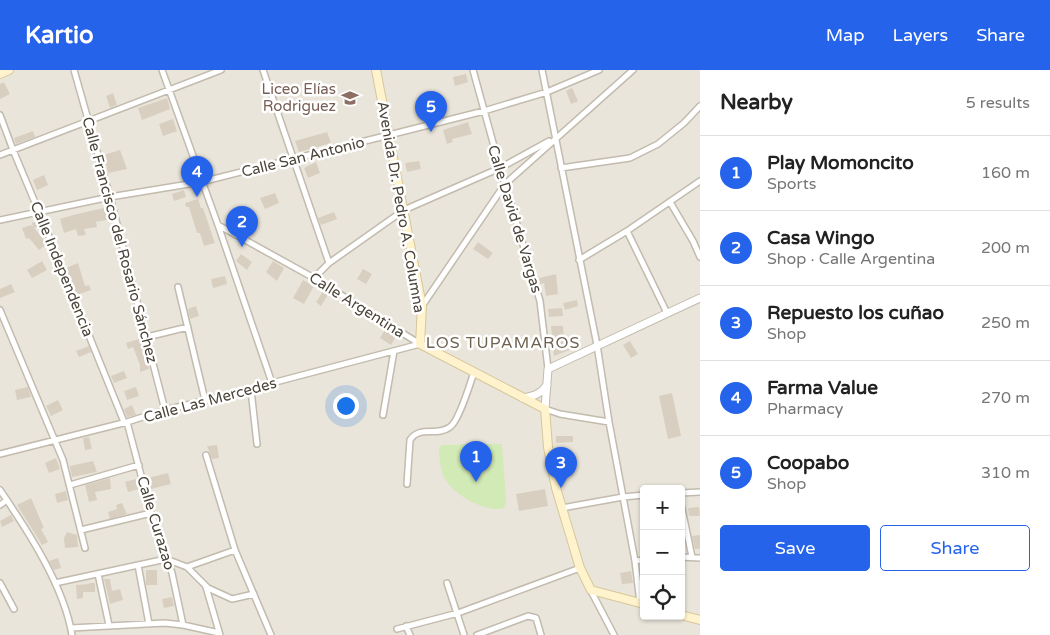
<!DOCTYPE html>
<html lang="en">
<head>
<meta charset="utf-8">
<style>
  :root { --surface:#fff; --page:#f2f2f2; --text:#222; --muted:#767676; --line:#e0e0e0; --accent:#2563eb }
  body { margin:0; font-family:"Varela Round",sans-serif; background:var(--page); color:var(--text) }
  .controls { position:absolute; right:15px; bottom:15px; display:grid; overflow:hidden; border-radius:5px; box-shadow:0 1px 4px #0004 }
  .controls button { width:45px; height:45px; display:grid; place-items:center; padding:0; border:0; border-bottom:1px solid var(--line); background:var(--surface); color:var(--text); font:25px sans-serif }
  .you { position:absolute; left:345px; top:335px; width:18px; height:18px; margin:-12px; border:4px solid #fff; border-radius:50%; background:#1a73e8; box-shadow:0 0 0 8px #1a73e833 }
  .badge { display:grid; place-items:center; width:32px; height:32px; border-radius:50%; background:var(--accent); color:#fff; font-size:16px; font-weight:700 }
  .pin { position:absolute; translate:-50% -41px; filter:drop-shadow(0 1px 2px #0008) }
  .pin::after { content:''; position:absolute; top:26px; width:18px; height:15px; background:inherit; clip-path:polygon(0 0,100% 0,50% 100%) }
  .list { margin:0; padding:0; list-style:none }
  h2 { display:flex; justify-content:space-between; align-items:center; height:65px; margin:0; padding:0 20px; font-size:21px }
  h2 small { font-size:16px; font-weight:400; color:var(--muted) }
  .list li { display:grid; grid-template-columns:32px 1fr auto; gap:15px; align-items:center; box-sizing:border-box; height:75px; padding:0 20px; border-top:1px solid var(--line) }
  .list b { display:block; font-size:19px; white-space:nowrap }
  .list p { margin:0; font-size:16px; white-space:nowrap; color:var(--muted) }
  .list em { font-size:16px; font-style:normal; color:var(--muted) }
  .actions { display:flex; gap:10px; padding:15px 20px }
  .actions a { flex:1; padding:11px 0; border:1px solid var(--accent); border-radius:5px; text-align:center; font-size:18px; color:var(--accent) }
  .actions .main { background:var(--accent); color:#fff }
  .icon { flex:none; width:28px; height:28px; fill:none; stroke:currentColor; stroke-width:2; stroke-linecap:round; stroke-linejoin:round }
  .map { position:relative; flex:none; width:700px; height:565px; overflow:hidden }
  header { display:flex; align-items:center; gap:30px; box-sizing:border-box; height:70px; padding:0 25px; background:var(--accent); color:#fff }
  header strong { font-size:24px }
  nav { display:flex; gap:28px; margin-inline-start:auto; font-size:18px }
  main { display:flex }
  aside { flex:1; background:var(--surface) }
  .map>svg:first-child { display:block }
  .residential { fill:#eae5da; fill-rule:evenodd }
  .green { fill:#d2eab5 }
  .building { fill:#d8cfc1 }
  .lines { fill:none; stroke-linecap:round; stroke-linejoin:round }
  .minor-casing { stroke:#c2bbae; stroke-width:8 }
  .tertiary-casing { stroke:#c2bbae; stroke-width:9 }
  .secondary-casing { stroke:#d6c79b; stroke-width:10 }
  .minor { stroke:#fff; stroke-width:5 }
  .tertiary { stroke:#fff; stroke-width:7 }
  .secondary { stroke:#fff3cd; stroke-width:8 }
  .labels { text-anchor:middle; stroke-width:5; stroke-linejoin:round; paint-order:stroke }
  .education-label { font-size:15px; fill:#785e54; stroke:#fff; text-anchor:end }
  .street-label { font-size:15px; fill:#4b4439; stroke:#fff }
  .neighbourhood-label { font-size:16px; letter-spacing:1px; fill:#6e6250; stroke:#fff }
</style>
</head>
<body>
<header>
<strong>Kartio</strong>
<nav><a>Map</a><a>Layers</a><a>Share</a></nav>
</header>
<main>
<div class="map">
<svg width="700" height="565" viewBox="0 0 700 565">
  <rect width="100%" height="100%" fill="#f6f3ec"/>
  <path class="residential" d="M0 0H700V565H0ZM644 419H681V546H644Z"/>
  <path class="green" d="M502 374 506 431 504 438C486 444 450 423 443 405 440 396 439 387 439 378L442 375Z"/>
  <path class="building" d="M466 4 468 12 455 16 453 7Z
    M4 12 10 24 0 29V14Z
    M572 18 578 31 571 34 566 21Z
    M113 23 117 35 110 38 106 26Z
    M167 28 170 39 142 50 138 38Z
    M173 49 177 61 163 66 159 54Z
    M468 52 472 64 452 69 453 72 447 74 443 60Z
    M33 61 35 67 16 74 14 68Z
    M327 62 331 73 299 82 295 71Z
    M120 80 127 99 108 103 104 85Z
    M419 91 421 99 407 102 405 93Z
    M316 92 320 103 308 108 304 98Z
    M44 105 48 115 37 120 33 110Z
    M184 120 186 127 174 131 172 124Z
    M275 123 279 133 265 139 260 128Z
    M198 129 201 138H203L215 173 204 176 200 163H197L189 137H186L185 133Z
    M108 137 111 149 96 152 97 157 84 159 86 165 78 166 76 159 64 163 60 149 73 145Z
    M334 142 337 149 321 155 318 148Z
    M38 151 40 156 34 158 47 174 39 180 29 168 26 169 22 158 31 155 33 157 32 153Z
    M478 172 493 183 488 189 473 179Z
    M241 184 252 192 247 200 236 191Z
    M42 191 47 200 32 208 27 200Z
    M273 191 284 198 277 211 266 202Z
    M78 193 85 216 89 215 91 220 77 225 66 198Z
    M363 199 372 204 366 214 357 209Z
    M556 204 558 224 546 226 544 213 540 214 539 208Z
    M225 206 227 214 213 218 211 209Z
    M303 210 314 216 304 234 293 228Z
    M11 214 15 222 0 228V219Z
    M324 220 329 223 321 236 316 232Z
    M577 230 578 236 565 240 563 233Z
    M196 236 199 246 190 249 188 239Z
    M562 238 563 246 549 247 548 239Z
    M551 256H563L564 268 571 267 575 278 554 286Z
    M386 258 397 265 391 275 380 268Z
    M139 269 144 283H146L149 299 140 302V295L133 277 128 279 126 273Z
    M630 271 638 284 631 288 623 275Z
    M89 276 91 282 79 287 76 281Z
    M124 301 127 308 114 313 111 306Z
    M28 317 31 327 17 330 15 320Z
    M136 317 139 326 127 330 124 321Z
    M672 323 681 366 668 369 659 326Z
    M58 330 63 340 51 346 46 336Z
    M132 335 136 345 127 347 124 339Z
    M556 366H573V372L556 373Z
    M89 367 92 379 85 380 83 368Z
    M217 375 219 388 212 389 207 376Z
    M56 388 60 399 49 403 45 393Z
    M93 391 97 402 72 407 70 396Z
    M168 403 171 414 151 419 148 408Z
    M110 408 111 419 95 422 97 430 89 432 85 415Z
    M136 409 139 419 128 422 125 412Z
    M545 419 548 436 519 441 516 424Z
    M66 421 68 430 57 433 55 424Z
    M31 428 44 458 41 459 48 472 42 475 17 435Z
    M122 433 127 444 110 449 108 442 117 439 116 435Z
    M699 437 700 446H689L688 438Z
    M11 445 14 451 2 457 0 451Z
    M67 462 77 465 78 477 65 478 64 468Z
    M700 465V479H695L692 466Z
    M58 488 61 498 54 500 49 491Z
    M146 500H157V515H146Z
    M631 501 633 513 622 514 620 503Z
    M104 509H110L112 521 120 519 123 530 110 534Z
    M89 513H95V522H83V528L77 529 76 515 89 514Z
    M172 527 174 536 164 538 162 529Z"/>
  <g class="lines">
    <g class="minor-casing">
      <path id="minor" d="M74 0 110 127 165 340
        M162 0 218 155 272 313
        M263 0 329 193
        M473 0 500 98 540 231 548 299
        M542 0 597 275 609 352 635 491 640 533
        M0 45 13 80 39 142 124 352
        M0 85 221 0
        M561 98 630 88 658 74 684 53 700 36
        M670 132 693 171 700 187
        M0 150 110 127 201 112 389 65 484 41 547 22 599 0
        M218 155 314 208 420 274
        M627 161 667 243
        M579 190 627 161 700 111
        M314 208 329 193 404 140 500 98 549 71
        M178 217 205 330
        M422 236 505 114 633 0
        M0 240 63 390 85 478
        M147 267 188 257
        M251 320 257 374
        M545 339 560 344 609 352
        M383 345 394 281
        M127 352 151 443 172 503 183 555
        M0 384 127 352 165 340 251 320 272 313 420 274
        M206 385 235 480 271 565
        M407 414 410 370C420 355 437 367 450 357 459 351 470 314 474 302
        M70 415 139 395
        M0 420C28 461 64 516 72 565
        M681 423 700 422
        M681 434 692 487
        M0 435 7 430
        M562 438 623 427 644 425
        M81 460 151 443
        M681 487 700 488
        M635 491 644 490
        M138 495 149 554
        M187 497 235 480
        M98 504 109 555
        M0 513 14 539
        M55 513 166 489 187 497 208 518 232 529 254 524
        M447 513 464 565
        M206 517 220 565
        M591 521 614 565
        M406 556 410 565
        M71 558 165 553 183 555 219 563
        M397 559 458 543 580 498
        M477 565 528 546 536 548 541 565"/>
    </g>
    <g class="tertiary-casing">
      <path id="tertiary" d="M523 328C534 326 541 324 547 315
        M545 339 548 299 700 228"/>
    </g>
    <g class="secondary-casing">
      <path id="secondary" d="M376 0 422 236 420 274 545 339 548 377 556 418 580 498 591 520 644 534
        M0 4 9 0
        M681 545 700 550"/>
    </g>
    <use href="#minor" class="minor"/>
    <use href="#tertiary" class="tertiary"/>
    <use href="#secondary" class="secondary"/>
  </g>
  <defs>
    <g id="school-bare" transform="scale(1.35)"><path d="M0-5L7-2L0 1L-7-2ZM-4 1L0 2.5L4 1V4Q0 6-4 4Z" fill="#8d6e63" stroke="#fff" stroke-width="2.5" paint-order="stroke"/></g>
  </defs>
  <g fill-rule="evenodd">
    <use href="#school-bare" x="350" y="28"/>
  </g>
  <g class="labels">
    <g class="education-label">
      <text x="336" y="24">Liceo Elías<tspan x="336" dy="17">Rodriguez</tspan></text>
    </g>
    <g class="street-label">
      <text transform="translate(303 87) rotate(-14)" y="5">Calle San Antonio</text>
      <text transform="translate(401 137) rotate(80)" y="5">Avenida Dr. Pedro A. Columna</text>
      <text transform="translate(515 149) rotate(73)" y="5">Calle David de Vargas</text>
      <text transform="translate(120 170) rotate(75)" y="5">Calle Francisco del Rosario Sánchez</text>
      <text transform="translate(62 199) rotate(68)" y="5">Calle Independencia</text>
      <text transform="translate(357 235) rotate(32)" y="5">Calle Argentina</text>
      <text transform="translate(210 330) rotate(-15)" y="5">Calle Las Mercedes</text>
      <text transform="translate(156 453) rotate(73)" y="5">Calle Curazao</text>
    </g>
    <g class="neighbourhood-label">
      <text x="503" y="278">LOS TUPAMAROS</text>
    </g>
  </g>
</svg>
<div class="controls">
<button>+</button>
<button>−</button>
<button><svg class="icon" aria-label="locate" viewBox="0 0 24 24"><circle cx="12" cy="12" r="6"/><path d="M12 2v4M12 18v4M2 12h4M18 12h4"/></svg></button>
</div>
<div class="you"></div>
<div class="pin badge" style="left:476px;top:412px">1</div>
<div class="pin badge" style="left:242px;top:177px">2</div>
<div class="pin badge" style="left:561px;top:418px">3</div>
<div class="pin badge" style="left:197px;top:127px">4</div>
<div class="pin badge" style="left:431px;top:62px">5</div>
</div>
<aside>
<h2>Nearby<small>5 results</small></h2>
<ul class="list">
<li><span class="badge">1</span><div><b>Play Momoncito</b><p>Sports</p></div><em>160 m</em></li>
<li><span class="badge">2</span><div><b>Casa Wingo</b><p>Shop · Calle Argentina</p></div><em>200 m</em></li>
<li><span class="badge">3</span><div><b>Repuesto los cuñao</b><p>Shop</p></div><em>250 m</em></li>
<li><span class="badge">4</span><div><b>Farma Value</b><p>Pharmacy</p></div><em>270 m</em></li>
<li><span class="badge">5</span><div><b>Coopabo</b><p>Shop</p></div><em>310 m</em></li>
</ul>
<div class="actions"><a class="main">Save</a><a>Share</a></div>
</aside>
</main>
</body>
</html>
